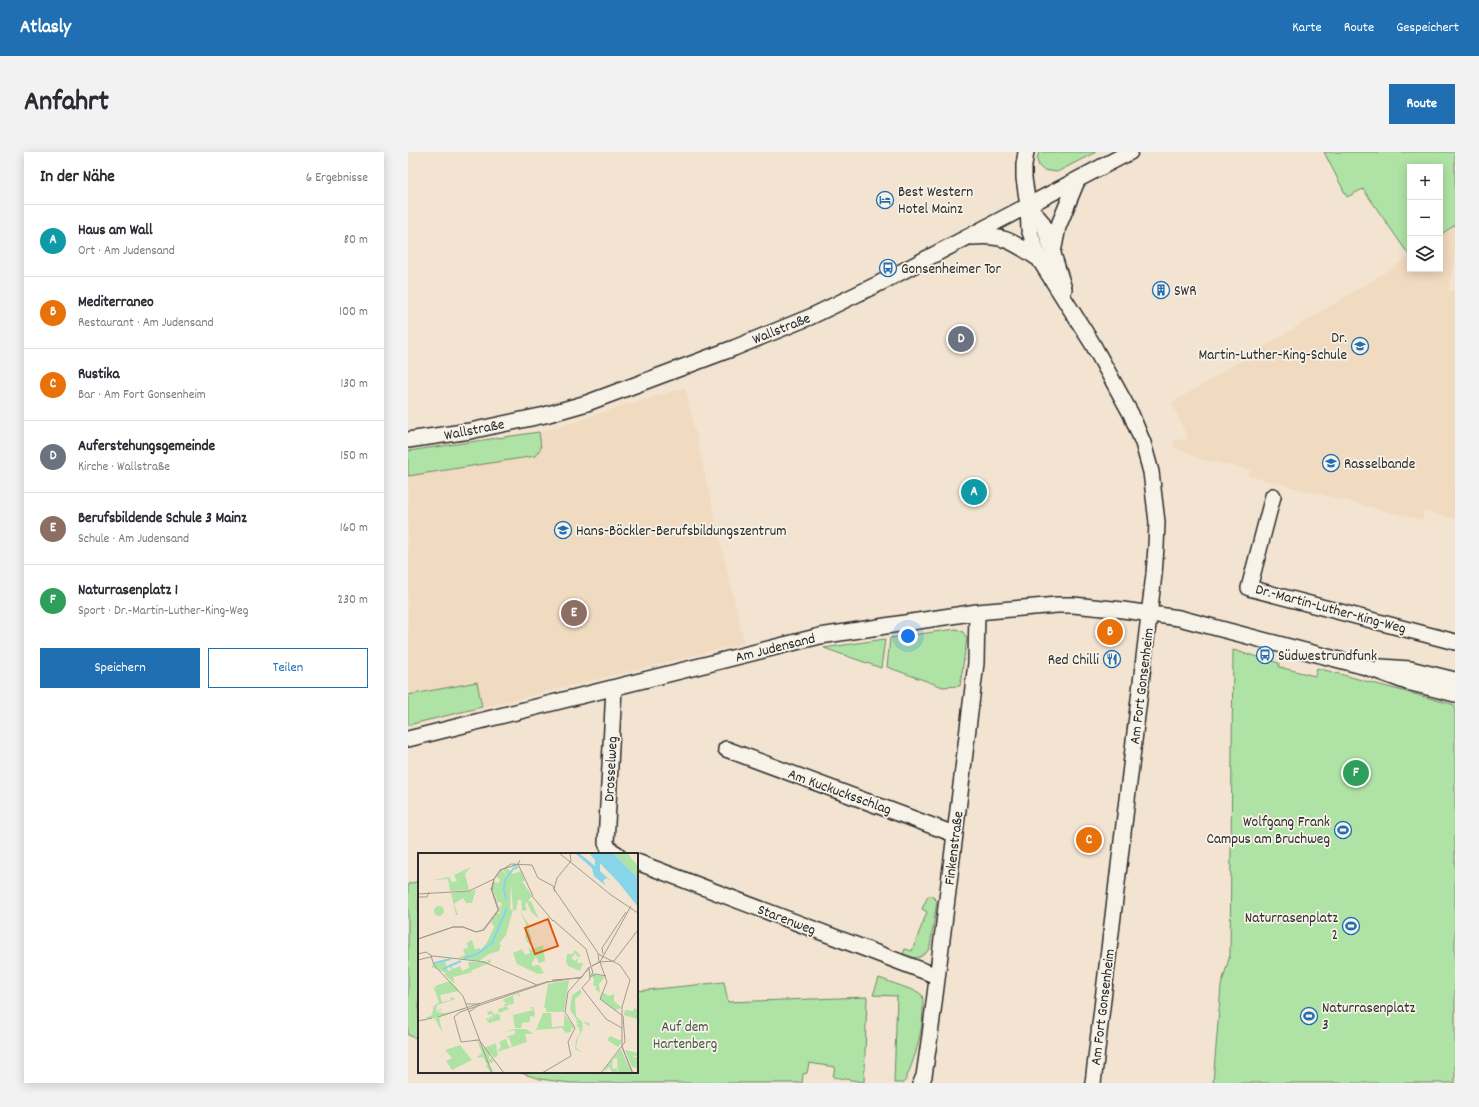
<!DOCTYPE html>
<html lang="de">
<head>
<meta charset="utf-8">
<style>
  :root { --surface:#fff; --page:#f2f2f3; --text:#2b2b33; --muted:#7c7c81; --line:#e1e1e2; --accent:#1f6fb2 }
  body { margin:0; font-family:Dekko,sans-serif; background:var(--page); color:var(--text) }
  .controls { position:absolute; right:12px; top:12px; display:grid; overflow:hidden; border-radius:0px; box-shadow:0 2px 10px #0003 }
  .controls button { width:36px; height:36px; display:grid; place-items:center; padding:0; border:0; border-bottom:1px solid var(--line); background:var(--surface); color:var(--text); font:20px sans-serif }
  .you { position:absolute; left:500px; top:484px; width:14px; height:14px; margin:-10px; border:3px solid #fff; border-radius:50%; background:#1a73e8; box-shadow:0 0 0 6px #1a73e833 }
  .badge { display:grid; place-items:center; width:26px; height:26px; border-radius:50%; background:var(--accent); color:#fff; font-size:13px; font-weight:700 }
  .pin { position:absolute; translate:-50% -50%; border:2px solid #fff; box-shadow:0 1px 4px #0006 }
  .list { margin:0; padding:0; list-style:none }
  h2 { display:flex; justify-content:space-between; align-items:center; height:52px; margin:0; padding:0 16px; font-size:17px }
  h2 small { font-size:13px; font-weight:400; color:var(--muted) }
  .list li { display:grid; grid-template-columns:26px 1fr auto; gap:12px; align-items:center; box-sizing:border-box; height:72px; padding:0 16px; border-top:1px solid var(--line) }
  .list b { display:block; font-size:15px; white-space:nowrap }
  .list p { margin:0; font-size:13px; white-space:nowrap; color:var(--muted) }
  .list em { font-size:13px; font-style:normal; color:var(--muted) }
  .actions { display:flex; gap:8px; padding:12px 16px }
  .actions a { flex:1; padding:9px 0; border:1px solid var(--accent); border-radius:0px; text-align:center; font-size:14px; color:var(--accent) }
  .actions .main { background:var(--accent); color:#fff }
  .icon { flex:none; width:22px; height:22px; fill:none; stroke:currentColor; stroke-width:2; stroke-linecap:round; stroke-linejoin:round }
  .map { position:relative; flex:none; width:1047px; height:931px; overflow:hidden; border-radius:0px }
  header { display:flex; align-items:center; gap:24px; box-sizing:border-box; height:56px; padding:0 20px; background:var(--accent); color:#fff }
  header strong { font-size:19px }
  nav { display:flex; gap:22px; margin-inline-start:auto; font-size:14px }
  .intro { display:flex; align-items:center; justify-content:space-between; box-sizing:border-box; height:96px; padding:0 24px }
  h1 { margin:0; font-size:28px }
  .button { padding:10px 18px; border-radius:0px; background:var(--accent); color:#fff; font-size:14px; font-weight:700 }
  main { display:flex; gap:24px; padding:0 24px }
  aside { flex:1; background:var(--surface); border-radius:0px; box-shadow:0 2px 10px #0003 }
  .map>svg:first-child { display:block }
  .built { fill:#f0dac0 }
  .green { fill:#afe3a5; stroke:#6d8768 }
  .lines { fill:none; stroke-linecap:round; stroke-linejoin:round }
  .minor-casing { stroke:#2b2b2b; stroke-width:18 }
  .minor { stroke:#f7f3e8; stroke-width:15 }
  .labels { text-anchor:middle; stroke-width:3.5; stroke-linejoin:round; paint-order:stroke }
  .poi-label { font-size:15px; fill:#2b2b2b; stroke:#f7f3e8; text-anchor:start }
  .street-label { font-size:15px; fill:#2b2b2b; stroke:#f7f3e8 }
  .park-label { font-size:15px; fill:#4c594a; stroke:#f7f3e8 }
  .inset-river { fill:none; stroke:#88d4e8; stroke-width:2 }
  .inset-road { fill:none; stroke:#a39a8f; stroke-width:1 }
  .view { fill:#df570e; fill-opacity:0.15; stroke:#df570e; stroke-width:2 }
  .inset-edge { fill:none; stroke:#2b2b2b; stroke-width:2 }
</style>
</head>
<body>
<header>
<strong>Atlasly</strong>
<nav><a>Karte</a><a>Route</a><a>Gespeichert</a></nav>
</header>
<div class="intro"><h1>Anfahrt</h1><a class="button">Route</a></div>
<main>
<aside>
<h2>In der Nähe<small>6 Ergebnisse</small></h2>
<ul class="list">
<li><span class="badge" style="background:#0f9aa8">A</span><div><b>Haus am Wall</b><p>Ort · Am Judensand</p></div><em>80 m</em></li>
<li><span class="badge" style="background:#e8710a">B</span><div><b>Mediterraneo</b><p>Restaurant · Am Judensand</p></div><em>100 m</em></li>
<li><span class="badge" style="background:#e8710a">C</span><div><b>Rustika</b><p>Bar · Am Fort Gonsenheim</p></div><em>130 m</em></li>
<li><span class="badge" style="background:#6b7280">D</span><div><b>Auferstehungsgemeinde</b><p>Kirche · Wallstraße</p></div><em>150 m</em></li>
<li><span class="badge" style="background:#8d6e63">E</span><div><b>Berufsbildende Schule 3 Mainz</b><p>Schule · Am Judensand</p></div><em>160 m</em></li>
<li><span class="badge" style="background:#2e9e5b">F</span><div><b>Naturrasenplatz 1</b><p>Sport · Dr.-Martin-Luther-King-Weg</p></div><em>230 m</em></li>
</ul>
<div class="actions"><a class="main">Speichern</a><a>Teilen</a></div>
</aside>
<div class="map">
<svg width="1047" height="931" viewBox="0 0 1047 931">
  <rect width="100%" height="100%" fill="#f3e4d1"/>
  <filter id="ink" filterUnits="userSpaceOnUse"><feTurbulence type="fractalNoise" baseFrequency=".025" numOctaves="2"/><feDisplacementMap in="SourceGraphic" scale="8" xChannelSelector="R" yChannelSelector="G"/><feConvolveMatrix kernelMatrix="1 2 1 2 8 2 1 2 1" color-interpolation-filters="sRGB"/></filter>
  <g filter="url(#ink)">
    <path class="built" d="M1047 75V113H1046L1040 138 1047 140V367L1016 359 1014 368 840 324 842 318 793 307 766 295 767 288 780 287 764 251 965 128 1002 104V117H1032V84Z
      M277 236 336 491 0 574V324L127 304 133 296 131 280 151 275 217 253Z"/>
    <path class="green" d="M631 0H688L649 20 635 18 631 14 629 8Z
      M916 0H1047V73L1032 83V15H1002L1001 103 955 37 939 45Z
      M131 280 133 296 127 304 0 324V299Z
      M548 477 555 480 559 486 552 534 535 535 479 515 482 486Z
      M477 487 473 516 416 496Z
      M825 498 871 511V515L907 524 909 516 1047 553V931H805L813 834 822 803Z
      M69 530 74 555 0 573V543Z
      M11 729V887L0 883V732Z
      M520 744H524L529 749 522 795 519 800 512 805 507 806 495 802 497 797 504 799 519 760 514 757Z
      M471 826 510 840 514 843 515 848C516 877 508 905 496 931H486L489 844 465 843Z
      M316 830 320 850 459 845 456 930 425 925 427 915 401 911 399 921 395 922 394 931H162L132 927 110 920H229V839Z"/>
    <g class="lines">
      <g class="minor-casing">
        <path id="minor" d="M618 0 616 13V26L620 54 621 77 631 107 684 191 723 262 735 291 743 320 749 370 748 395 746 422 685 931
          M620 54 633 69 637 76 656 137
          M564 85C596 82 605 90 631 107
          M645 100 650 75 669 29
          M0 288 62 279 137 263 179 251 326 196 402 165 472 131 722 0
          M865 344 841 436 1047 490
          M973 515 1002 517 1047 528
          M206 536 198 691 201 697 209 702
          M0 587 412 484 569 460 649 453H665L715 458 771 466 958 515 999 530 1047 542
          M318 597 546 682
          M229 710 529 824
          M513 931 516 924 522 883 540 739 568 511 569 460"/>
      </g>
      <use href="#minor" class="minor"/>
    </g>
  </g>
  <defs>
    <g id="hotel-ring" transform="scale(0.9)"><circle r="9.5" fill="#f7f3e8" stroke="#1f6fb2" stroke-width="1.5"/><path d="M-6-4.5h1.5V1H6V5H4.5V3h-9V5H-6ZM-4 0a1.8 1.8 0 1 1 3.6 0ZM.5 0V-2.5h3Q6-2.5 6 0Z" fill="#1f6fb2"/></g>
    <g id="bus-ring" transform="scale(0.9)"><circle r="9.5" fill="#f7f3e8" stroke="#1f6fb2" stroke-width="1.5"/><path d="M-5-6H5V4H4V6H2V4H-2V6H-4V4H-5ZM-3.5-4V0h7V-4ZM-3.5 1.2v1.5H-2V1.2ZM2 1.2v1.5H3.5V1.2Z" fill="#1f6fb2"/></g>
    <g id="building-ring" transform="scale(0.9)"><circle r="9.5" fill="#f7f3e8" stroke="#1f6fb2" stroke-width="1.5"/><path d="M-4-6H4V6H1V3H-1V6H-4ZM-2.5-4.3h1.7v1.8h-1.7ZM.8-4.3h1.7v1.8H.8ZM-2.5-1h1.7V.8h-1.7ZM.8-1h1.7V.8H.8Z" fill="#1f6fb2"/></g>
    <g id="school-ring" transform="scale(0.9)"><circle r="9.5" fill="#f7f3e8" stroke="#1f6fb2" stroke-width="1.5"/><path d="M0-5L7-2L0 1L-7-2ZM-4 1L0 2.5L4 1V4Q0 6-4 4Z" fill="#1f6fb2"/></g>
    <g id="restaurant-ring" transform="scale(0.9)"><circle r="9.5" fill="#f7f3e8" stroke="#1f6fb2" stroke-width="1.5"/><path d="M-5-6h1v4h1v-4h1v4h1v-4h1v5L-1.5 .5V6h-2V.5L-5-1ZM5-6V6H3V1.5H1.5Q1.5-4 5-6Z" fill="#1f6fb2"/></g>
    <g id="stadium-ring" transform="scale(0.9)"><circle r="9.5" fill="#f7f3e8" stroke="#1f6fb2" stroke-width="1.5"/><path d="M0-5a6.5 5 0 1 0 0 10a6.5 5 0 1 0 0-10ZM-3.5-1.8h7v3.6h-7Z" fill="#1f6fb2"/></g>
  </defs>
  <g fill-rule="evenodd">
    <use href="#hotel-ring" x="477" y="48"/>
    <use href="#bus-ring" x="480" y="116"/>
    <use href="#building-ring" x="753" y="138"/>
    <use href="#school-ring" x="952" y="194"/>
    <use href="#school-ring" x="923" y="311"/>
    <use href="#school-ring" x="155" y="378"/>
    <use href="#bus-ring" x="857" y="503"/>
    <use href="#restaurant-ring" x="704" y="507"/>
    <use href="#stadium-ring" x="935" y="678"/>
    <use href="#stadium-ring" x="943" y="774"/>
    <use href="#stadium-ring" x="901" y="864"/>
  </g>
  <g class="labels">
    <g class="poi-label">
      <text x="490" y="44">Best Western<tspan x="490" dy="17">Hotel Mainz</tspan></text>
      <text x="493" y="121">Gonsenheimer Tor</text>
      <text x="766" y="143">SWR</text>
      <text x="939" y="190" text-anchor="end">Dr.<tspan x="939" dy="17">Martin-Luther-King-Schule</tspan></text>
      <text x="936" y="316">Rasselbande</text>
      <text x="168" y="383">Hans-Böckler-Berufsbildungszentrum</text>
      <text x="870" y="508">Südwestrundfunk</text>
      <text x="691" y="512" text-anchor="end">Red Chilli</text>
      <text x="922" y="674" text-anchor="end">Wolfgang Frank<tspan x="922" dy="17">Campus am Bruchweg</tspan></text>
      <text x="930" y="770" text-anchor="end">Naturrasenplatz<tspan x="930" dy="17">2</tspan></text>
      <text x="914" y="860">Naturrasenplatz<tspan x="914" dy="17">3</tspan></text>
    </g>
    <g class="street-label">
      <text transform="translate(373 176) rotate(-22)" y="5">Wallstraße</text>
      <text transform="translate(66 277) rotate(-11)" y="5">Wallstraße</text>
      <text transform="translate(923 456) rotate(15)" y="5">Dr.-Martin-Luther-King-Weg</text>
      <text transform="translate(367 495) rotate(-14)" y="5">Am Judensand</text>
      <text transform="translate(733 534) rotate(-83)" y="5">Am Fort Gonsenheim</text>
      <text transform="translate(202 617) rotate(-87)" y="5">Drosselweg</text>
      <text transform="translate(432 639) rotate(20)" y="5">Am Kuckucksschlag</text>
      <text transform="translate(545 696) rotate(-83)" y="5">Finkenstraße</text>
      <text transform="translate(379 767) rotate(21)" y="5">Starenweg</text>
      <text transform="translate(694 855) rotate(-83)" y="5">Am Fort Gonsenheim</text>
    </g>
    <g class="park-label">
      <text x="277" y="879">Auf dem<tspan x="277" dy="17">Hartenberg</tspan></text>
    </g>
  </g>
  <g transform="translate(10 701)">
    <rect width="220" height="220" fill="#f3e4d1"/>
    <path d="M195 0H209L220 13V25ZM100 11 101 13 89 15 95 21 103 18 107 28H104L114 43 110 48H113L121 66 113 59 109 49 107 52 109 57 104 58 103 47H100L98 58 95 57 93 31 92 56 95 57 88 82 81 91 83 92 81 98 71 101 61 108 40 105 47 102 45 96 50 95 49 90 52 88 54 87 57 96 62 95 63 97 69 89 76 74 73 69 79 60 82 61 81 53 85 61 81 52 84 54 83 49 80 50 75 37 80 52 75 43 74 35 75 29V35L76 29 81 30 82 26 78 24 82 19 84 17 89 23 85 16ZM53 14 47 21 51 37 32 38 30 26 15 27 31 24 34 29 39 28 36 22ZM58 37 54 50H48L45 45 36 51 40 62H38L33 40ZM16 58a5 5 0 1 1 10 0a5 5 0 1 1-10 0ZM102 59 112 73 110 75 114 86V87H111L114 86 110 85 112 92 108 88 109 85 107 86 108 71ZM125 92 127 108 121 110 118 104 114 109V113L121 112 126 120 120 121 99 111 95 100 104 96 107 102 112 100 110 93 113 97ZM157 97 163 103 159 104 158 100 153 105 157 108 160 105 159 110H165L162 118 150 113 148 109 149 101H155ZM73 106 72 110 52 118 55 119 35 124 37 131 26 121 29 120 13 114 17 110 27 108 30 118 34 117 31 112 33 111 35 116 42 113 44 118 51 115 50 109H70L68 108ZM172 119 187 124 181 131 182 140 177 136 179 133H175L176 127ZM151 127 146 159H128V155H126L130 131ZM32 128 38 134 45 144 41 138 22 142 24 149 33 147 32 144 38 146 19 152 18 158 24 156V157L18 159 26 160 25 157 26 160 33 159 48 154 45 144 49 154 46 155H49L21 164 24 179 17 166 0 168 20 165H7L14 162 16 153 21 149 15 133 18 136 17 133ZM163 136V141L157 146 158 163 164 169V172L165 169H166L171 170 172 174 165 169 164 178 160 185 158 195 165 200 157 196 158 187 162 180 161 174 158 173 161 170H158L159 167 152 157 154 142ZM184 139 191 143 196 141V148L204 155 197 157 182 146ZM101 140 102 143 100 144 101 141 95 143 96 150 92 152 90 147 91 152 88 153 91 156 81 160 80 156 87 154 86 150 89 152 88 149H86L84 146 87 148 86 146ZM112 154H115L117 160 116 164 112 163V169L104 170 103 175H97L95 162 115 157ZM220 154 216 156H220L219 166 206 162 207 157 215 158 216 155ZM74 158 76 162 80 160 79 158 80 162 82 161V167L71 170 67 165 71 166 73 163 75 166 74 161 70 162 69 159ZM125 160H133L134 174 146 173V161L157 175H153V179L148 180 144 175 118 177ZM96 176H108L115 181H107L109 189 79 199 80 202 77 205 72 200 71 206 75 205 74 207 77 208 71 211 76 220H73L68 213 69 212 65 204 58 205 64 200 59 187H55L59 186 67 198 66 195 78 190 79 199 83 194 81 189 88 186 91 194 94 193 91 185 88 184 97 181V177L87 179ZM192 183 204 188 200 194 189 187ZM42 192 54 207 34 217 28 208 34 205 27 197ZM203 196 213 219 200 220 199 205 195 206 194 212 195 216 199 215V220H195L191 214 187 218V215ZM207 197 220 200V203H214L220 205 219 215 214 214Z" fill="#afe3a5"/>
    <path d="M161 0 177 13V7L171 0H195L220 25V54L201 30 182 10V18L193 28 188 25 185 28 188 33 176 23 174 15 158 1Z" fill="#88d4e8"/>
    <path class="inset-river" d="M185 0 220 35M88 46 86 37 87 27 95 16 100 14M46 105 59 101 74 90 89 55M16 110 33 106M25 116 43 108"/>
    <path class="inset-road" d="M141 0 151 8M152 0 153 8 139 25 136 36 180 100 181 109 174 113M102 7 100 11 115 43M150 7 193 42M73 37 76 26 82 17 100 11M0 41 51 38 76 26M193 42 220 60M114 43 135 68M0 44H9L11 39M135 67 168 96 175 120 172 123M0 86 35 74H45L58 79 65 77 80 57 73 35M0 86 35 74H45L58 79 66 77 81 57 74 38 76 26 82 18 93 11 114 12 120 25 135 33 137 39M0 101 8 99 14 103M180 101 202 112 212 127 204 154V193L214 220M185 101 184 95 208 59M13 103 16 112 45 143 74 220M0 107 16 103 67 109M66 109 119 132M181 109 196 108 220 77M182 109 189 129 182 146 205 163 207 189 200 198M174 113 182 109 213 53M171 115 172 126 164 135 188 166 204 175M172 124 178 121 188 123M134 127 163 125 171 114M48 151H62M51 159 61 152M20 164 128 129 145 127M0 168 14 165M204 194 215 220M86 220 61 187 43 189 36 164 42 159 130 129 164 124M124 220 153 203 150 189 157 175 147 159 150 139 173 113M183 220 200 198"/>
    <path class="view" d="M130 66 140 93 117 101 107 75Z"/>
    <rect width="220" height="220" class="inset-edge"/>
  </g>
</svg>
<div class="controls">
<button>+</button>
<button>−</button>
<button><svg class="icon" aria-label="layers" viewBox="0 0 24 24"><path d="M12 4l9 5-9 5-9-5zM3 14l9 5 9-5"/></svg></button>
</div>
<div class="you"></div>
<div class="pin badge" style="left:566px;top:340px;background:#0f9aa8">A</div>
<div class="pin badge" style="left:702px;top:480px;background:#e8710a">B</div>
<div class="pin badge" style="left:681px;top:688px;background:#e8710a">C</div>
<div class="pin badge" style="left:553px;top:187px;background:#6b7280">D</div>
<div class="pin badge" style="left:166px;top:461px;background:#8d6e63">E</div>
<div class="pin badge" style="left:948px;top:621px;background:#2e9e5b">F</div>
</div>
</main>
</body>
</html>
